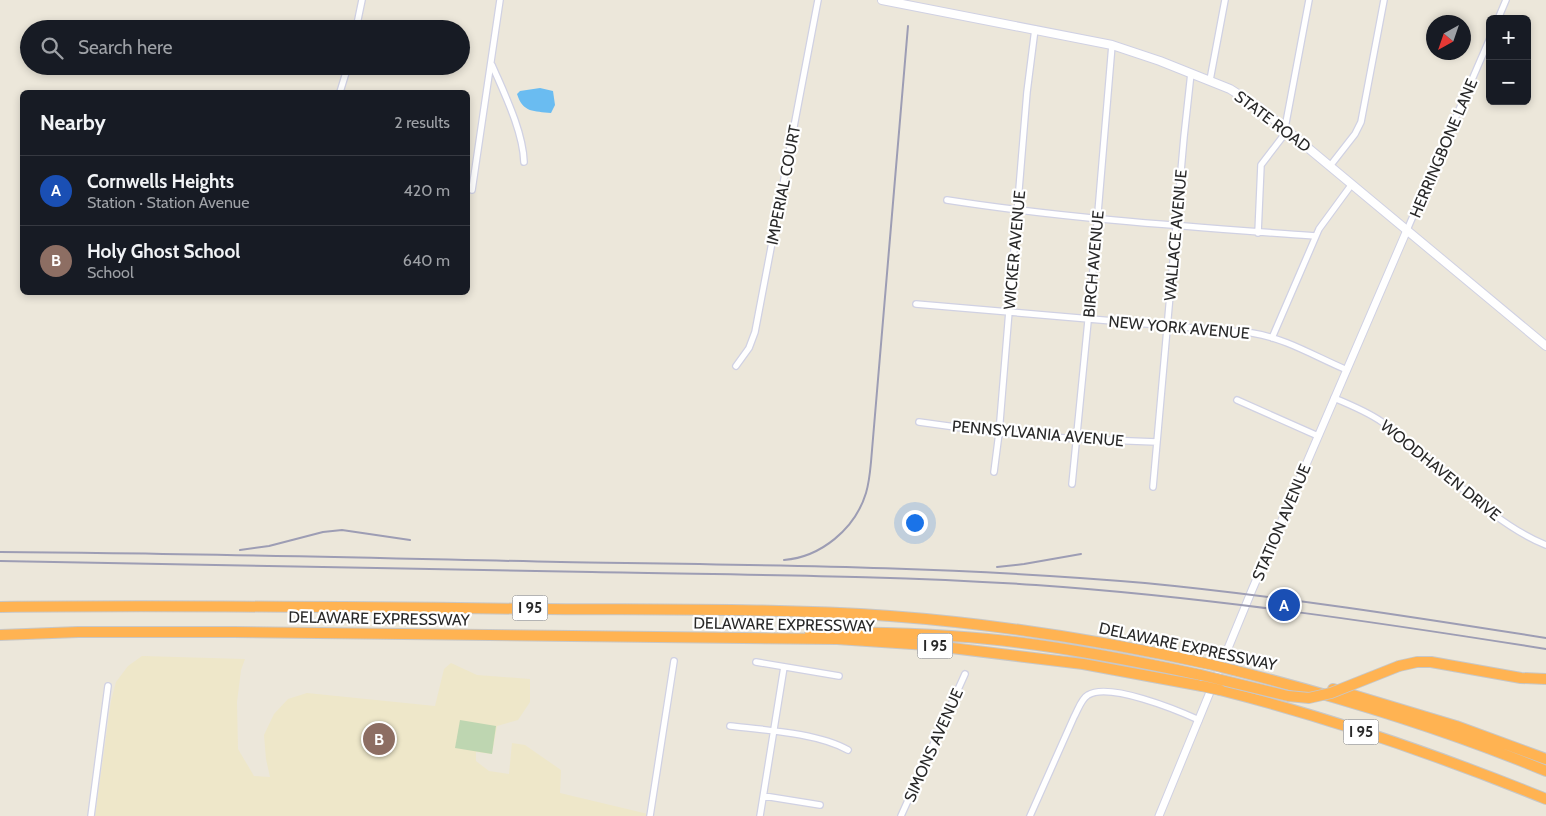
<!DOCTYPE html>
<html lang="en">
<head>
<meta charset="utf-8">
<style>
  :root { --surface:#171b24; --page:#242831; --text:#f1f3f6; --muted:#9ea1a6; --line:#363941; --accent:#9ca3fa }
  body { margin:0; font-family:Cabin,sans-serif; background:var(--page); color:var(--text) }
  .controls { position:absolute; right:15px; top:15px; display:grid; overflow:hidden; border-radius:8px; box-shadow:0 2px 8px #0003 }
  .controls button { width:45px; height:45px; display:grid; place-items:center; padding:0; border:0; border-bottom:1px solid var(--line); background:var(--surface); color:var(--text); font:25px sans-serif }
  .compass { position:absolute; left:1426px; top:15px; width:45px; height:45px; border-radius:50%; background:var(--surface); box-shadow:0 2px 8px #0003; rotate:220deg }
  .you { position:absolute; left:914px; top:522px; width:18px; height:18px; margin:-12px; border:4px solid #fff; border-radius:50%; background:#1a73e8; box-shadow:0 0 0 8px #1a73e833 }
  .badge { display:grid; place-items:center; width:32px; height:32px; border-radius:50%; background:var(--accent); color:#fff; font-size:16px; font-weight:700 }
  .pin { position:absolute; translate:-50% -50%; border:2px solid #fff; box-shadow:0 1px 5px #0006 }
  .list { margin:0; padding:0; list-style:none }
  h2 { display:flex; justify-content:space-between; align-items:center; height:65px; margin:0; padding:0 20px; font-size:21px }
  h2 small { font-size:16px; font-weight:400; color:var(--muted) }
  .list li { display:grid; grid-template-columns:32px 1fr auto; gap:15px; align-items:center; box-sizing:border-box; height:70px; padding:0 20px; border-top:1px solid var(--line) }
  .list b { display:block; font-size:19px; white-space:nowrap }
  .list p { margin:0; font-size:16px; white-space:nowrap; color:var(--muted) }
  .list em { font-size:16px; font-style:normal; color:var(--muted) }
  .icon { flex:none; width:28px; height:28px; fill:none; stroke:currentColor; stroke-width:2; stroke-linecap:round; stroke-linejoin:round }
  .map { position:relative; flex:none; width:1546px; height:816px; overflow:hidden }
  .search { position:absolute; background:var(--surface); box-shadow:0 2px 8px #0003; left:20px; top:20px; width:450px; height:55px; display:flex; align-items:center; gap:12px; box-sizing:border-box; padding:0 18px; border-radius:28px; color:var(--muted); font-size:19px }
  .panel { position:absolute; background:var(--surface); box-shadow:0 2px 8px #0003; left:20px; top:90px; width:450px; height:205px; border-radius:8px }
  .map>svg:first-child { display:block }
  .education { fill:#eee7c9 }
  .cemetery { fill:#bed6b1 }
  .water { fill:#6abcf1 }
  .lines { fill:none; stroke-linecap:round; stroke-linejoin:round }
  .minor-casing { stroke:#d0d1e3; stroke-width:8 }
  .tertiary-casing { stroke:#d0d1e3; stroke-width:9 }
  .secondary-casing { stroke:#d0d1e3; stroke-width:10 }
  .motorway-casing { stroke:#c7c7c7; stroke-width:12 }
  .minor { stroke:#fff; stroke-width:5.5 }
  .tertiary { stroke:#fff; stroke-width:7 }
  .secondary { stroke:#fff; stroke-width:8 }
  .motorway { stroke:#ffb352; stroke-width:10 }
  .rail { stroke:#9d9db4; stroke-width:2 }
  .motorway-bridge-casing { stroke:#c7c7c7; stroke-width:12; stroke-linecap:butt }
  .motorway-bridge { stroke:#ffb352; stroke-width:10 }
  .labels { text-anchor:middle; stroke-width:4.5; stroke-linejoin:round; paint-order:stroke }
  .shield { fill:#fff; stroke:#696969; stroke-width:1 }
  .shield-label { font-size:15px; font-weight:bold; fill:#292929 }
  .street-label { font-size:16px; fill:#292929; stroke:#fff }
</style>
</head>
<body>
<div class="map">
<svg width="1546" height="816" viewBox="0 0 1546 816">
  <rect width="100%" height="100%" fill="#ece7da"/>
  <path class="education" d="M142 656 245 659 241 670 237 702 238 749 254 776 270 777 266 759 264 735 274 714 288 699 307 693 435 706 444 669 451 663 477 675 530 679V702L518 720 497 726 492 754 476 752V761L489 771 509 774 512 743 525 745 561 770 560 793 648 814 647 816H95L111 701 116 682 128 666Z"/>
  <path class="cemetery" d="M460 720 496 726 492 754 455 748Z"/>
  <path class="water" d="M540 88 553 91 555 105 551 113C534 111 523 113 517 94L520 91Z"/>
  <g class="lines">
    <g class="minor-casing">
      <path id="minor" d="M1498 19 1506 0
        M356 29 362 0
        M492 65C504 93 523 131 524 162
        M1210 80 1225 0
        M340 92 348 66
        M1285 128 1309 0
        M1330 166 1355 134 1361 122 1384 0
        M472 190 500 0
        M947 200C1069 219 1192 227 1315 236
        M1407 230 1490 38
        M1258 233 1261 165 1287 131
        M916 304 1252 333C1285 338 1316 357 1347 370
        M1272 338 1319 229 1352 184
        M736 366 749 348 755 332 818 0
        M1334 398C1351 405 1368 412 1382 422 1438 459 1484 520 1546 545
        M1237 400 1318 436
        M919 422 999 433 1078 439 1157 442
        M994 472 999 433 1027 92 1035 29
        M1072 484 1094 260 1112 45
        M1153 487 1184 137 1191 73
        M756 662 839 676
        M730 726C765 730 818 733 848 750
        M764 796 820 805
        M91 816 108 686
        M650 816 674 661
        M760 816 784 667
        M901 816 965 674
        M1030 816 1074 717C1078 710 1081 699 1088 695 1109 682 1177 710 1199 720"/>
    </g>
    <g class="tertiary-casing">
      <path id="tertiary" d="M1159 816 1252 590 1407 230"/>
    </g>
    <g class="secondary-casing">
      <path id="secondary" d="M882 0 1112 45 1160 61 1230 89 1260 108 1546 346"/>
    </g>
    <g class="motorway-casing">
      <path id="motorway" d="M0 607C181 605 362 607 543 609 658 610 774 608 890 616 997 624 1104 641 1209 664
        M810 632C869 632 929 633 988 639 1060 646 1131 660 1201 675
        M0 635 78 632H234L837 639 927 645 1083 664 1202 686
        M1399 666 1417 662H1431L1521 678 1546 679
        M1233 670C1340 697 1445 729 1546 771
        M1333 689 1456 726 1546 759
        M1220 690C1331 718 1440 756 1546 799"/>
    </g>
    <use href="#minor" class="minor"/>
    <use href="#tertiary" class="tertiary"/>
    <use href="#secondary" class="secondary"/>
    <use href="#motorway" class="motorway"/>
    <path class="rail" d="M240 550 269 546 323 532 342 530 410 540
      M0 552C187 553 374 558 561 562 756 565 951 566 1145 583 1279 596 1413 617 1546 638
      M784 560C821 557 855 529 866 493 869 483 870 473 871 462L908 26
      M0 561C197 564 395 569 592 572 740 575 888 575 1036 585 1207 597 1376 622 1546 649
      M997 567 1024 564 1081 554"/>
    <g class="motorway-bridge-casing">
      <path id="motorway-bridge" d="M1209 664 1233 670
        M1201 675 1288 696 1309 698 1331 693 1399 666
        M1202 686 1220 690"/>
    </g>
    <use href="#motorway-bridge" class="motorway-bridge"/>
  </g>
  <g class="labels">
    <g class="shield">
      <rect x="512.5" y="595.5" width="35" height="25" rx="4"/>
      <rect x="917.5" y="633.5" width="35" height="25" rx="4"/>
      <rect x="1343.5" y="719.5" width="35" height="25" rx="4"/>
    </g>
    <g class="shield-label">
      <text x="530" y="613">I 95</text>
      <text x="935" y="651">I 95</text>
      <text x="1361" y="737">I 95</text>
    </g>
    <g class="street-label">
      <text transform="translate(1273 121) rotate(37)" y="6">STATE ROAD</text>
      <text transform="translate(1443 148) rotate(-67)" y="6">HERRINGBONE LANE</text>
      <text transform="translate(783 185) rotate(-79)" y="6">IMPERIAL COURT</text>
      <text transform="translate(1175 235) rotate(-85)" y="6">WALLACE AVENUE</text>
      <text transform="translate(1014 250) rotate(-85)" y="6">WICKER AVENUE</text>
      <text transform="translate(1093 264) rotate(-85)" y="6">BIRCH AVENUE</text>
      <text transform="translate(1179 327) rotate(5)" y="6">NEW YORK AVENUE</text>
      <text transform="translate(1038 433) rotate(5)" y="6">PENNSYLVANIA AVENUE</text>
      <text transform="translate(1441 470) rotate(39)" y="6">WOODHAVEN DRIVE</text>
      <text transform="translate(1281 522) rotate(-67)" y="6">STATION AVENUE</text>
      <text transform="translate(379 618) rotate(1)" y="6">DELAWARE EXPRESSWAY</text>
      <text transform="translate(784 624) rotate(1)" y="6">DELAWARE EXPRESSWAY</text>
      <text transform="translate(1188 646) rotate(12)" y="6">DELAWARE EXPRESSWAY</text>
      <text transform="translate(933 745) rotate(-66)" y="6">SIMONS AVENUE</text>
    </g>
  </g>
</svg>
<div class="controls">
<button>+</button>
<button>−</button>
</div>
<svg class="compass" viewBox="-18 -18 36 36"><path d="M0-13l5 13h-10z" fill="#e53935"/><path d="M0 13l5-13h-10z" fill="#9ea1a6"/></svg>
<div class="you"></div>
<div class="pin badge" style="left:1284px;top:605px;background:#1a4fb4">A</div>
<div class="pin badge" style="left:379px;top:739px;background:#8d6e63">B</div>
<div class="search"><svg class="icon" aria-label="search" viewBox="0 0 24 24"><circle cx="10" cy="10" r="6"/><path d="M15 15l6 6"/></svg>Search here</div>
<section class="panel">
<h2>Nearby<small>2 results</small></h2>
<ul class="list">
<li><span class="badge" style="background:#1a4fb4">A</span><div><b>Cornwells Heights</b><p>Station · Station Avenue</p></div><em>420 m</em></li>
<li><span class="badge" style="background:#8d6e63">B</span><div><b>Holy Ghost School</b><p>School</p></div><em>640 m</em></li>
</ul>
</section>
</div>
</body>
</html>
